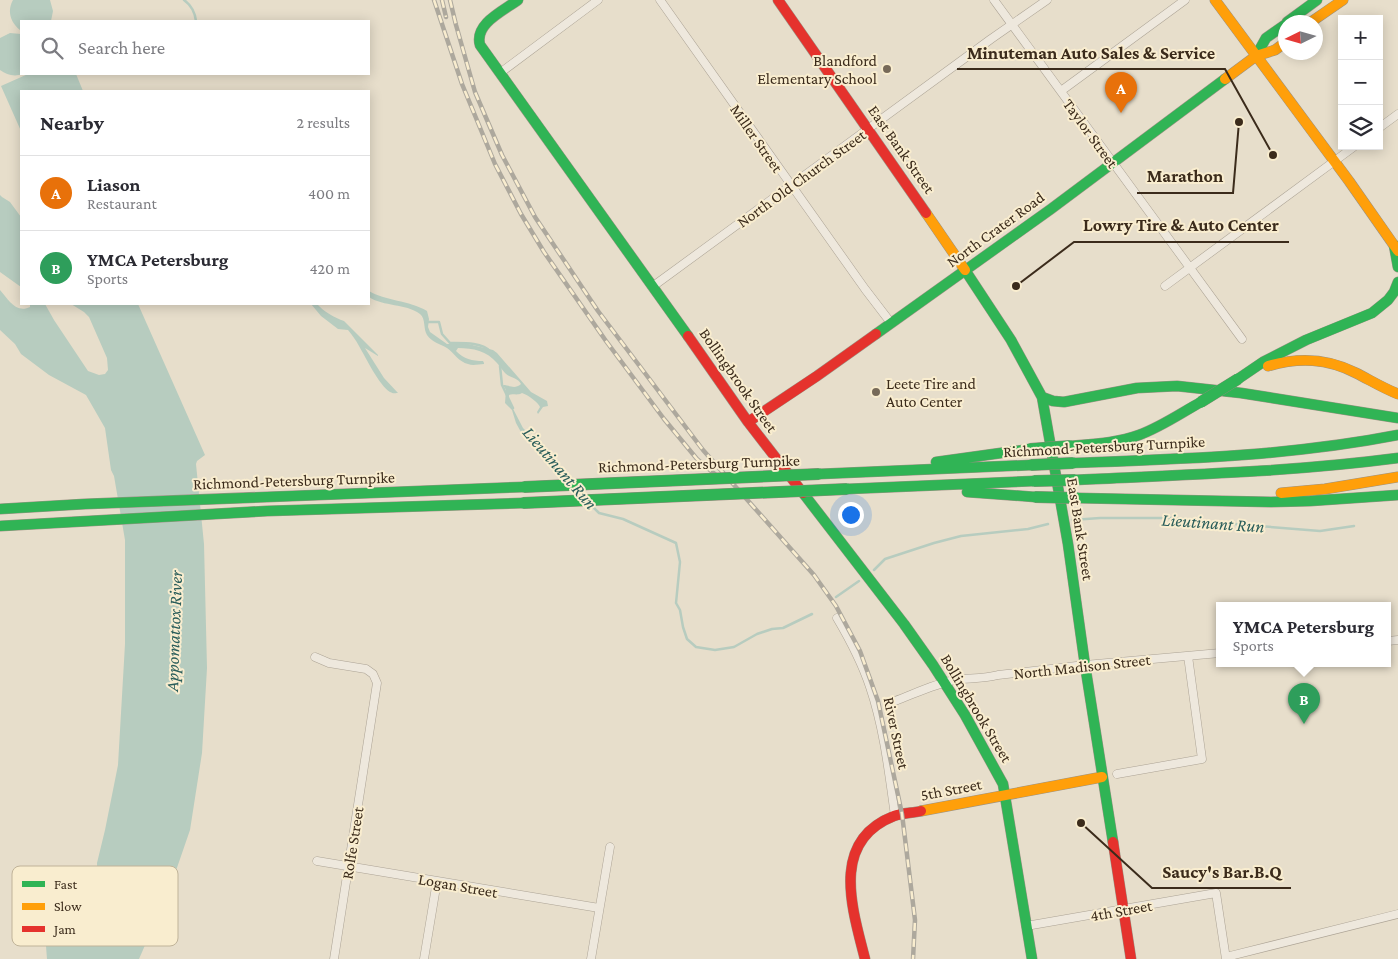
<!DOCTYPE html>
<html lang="en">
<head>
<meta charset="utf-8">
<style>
  :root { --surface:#fff; --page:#f7f7f7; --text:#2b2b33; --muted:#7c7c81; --line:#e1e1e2; --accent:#776a59 }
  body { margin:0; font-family:"Crimson Pro",serif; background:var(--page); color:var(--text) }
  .controls { position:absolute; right:15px; top:15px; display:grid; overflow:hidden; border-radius:0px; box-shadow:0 2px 12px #0003 }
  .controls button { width:45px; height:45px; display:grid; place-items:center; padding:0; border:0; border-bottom:1px solid var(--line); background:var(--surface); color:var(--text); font:25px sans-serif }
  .compass { position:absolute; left:1278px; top:15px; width:45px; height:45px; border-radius:50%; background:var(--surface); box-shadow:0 2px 12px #0003; rotate:265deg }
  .you { position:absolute; left:850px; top:514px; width:18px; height:18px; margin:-12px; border:4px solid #fff; border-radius:50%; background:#1a73e8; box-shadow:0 0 0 8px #1a73e833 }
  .badge { display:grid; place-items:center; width:32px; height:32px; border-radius:50%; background:var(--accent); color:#fff; font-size:16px; font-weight:700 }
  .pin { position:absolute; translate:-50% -41px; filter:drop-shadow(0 1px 2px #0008) }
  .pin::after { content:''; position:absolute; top:26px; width:18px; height:15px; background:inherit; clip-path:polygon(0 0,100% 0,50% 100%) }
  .popup { position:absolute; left:1216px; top:602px; width:175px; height:65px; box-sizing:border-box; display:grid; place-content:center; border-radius:0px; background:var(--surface); filter:drop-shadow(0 1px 4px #0005); font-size:16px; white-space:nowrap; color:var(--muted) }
  .popup b { font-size:19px; color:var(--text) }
  .popup::after { content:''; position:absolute; left:50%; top:100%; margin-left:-10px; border:10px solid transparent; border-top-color:var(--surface) }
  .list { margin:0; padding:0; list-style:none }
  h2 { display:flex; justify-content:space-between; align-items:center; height:65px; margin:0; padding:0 20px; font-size:21px }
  h2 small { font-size:16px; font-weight:400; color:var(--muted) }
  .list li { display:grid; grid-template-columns:32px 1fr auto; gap:15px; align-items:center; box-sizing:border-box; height:75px; padding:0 20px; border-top:1px solid var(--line) }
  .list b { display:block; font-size:19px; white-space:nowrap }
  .list p { margin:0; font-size:16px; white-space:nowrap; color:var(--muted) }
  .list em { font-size:16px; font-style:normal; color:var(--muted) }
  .icon { flex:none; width:28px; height:28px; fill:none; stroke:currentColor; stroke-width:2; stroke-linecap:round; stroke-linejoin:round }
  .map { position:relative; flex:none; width:1398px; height:959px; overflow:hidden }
  .search { position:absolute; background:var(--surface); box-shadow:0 2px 12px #0003; left:20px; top:20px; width:350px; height:55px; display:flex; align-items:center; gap:12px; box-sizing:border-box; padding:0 18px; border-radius:0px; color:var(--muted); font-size:19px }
  .panel { position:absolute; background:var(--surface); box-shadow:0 2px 12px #0003; left:20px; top:90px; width:350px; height:215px; border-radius:0px }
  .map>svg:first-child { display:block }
  .water { fill:#b7ccbf }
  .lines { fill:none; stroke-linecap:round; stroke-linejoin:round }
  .stream { stroke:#b7ccbf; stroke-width:2.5 }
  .street-casing { stroke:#aca395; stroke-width:9 }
  .fast-casing { stroke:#9b9284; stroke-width:11 }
  .slow-casing { stroke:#9b9284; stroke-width:11 }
  .jam-casing { stroke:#9b9284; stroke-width:11 }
  .street { stroke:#eee8dd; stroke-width:8 }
  .fast { stroke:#30b455; stroke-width:10 }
  .slow { stroke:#ff9f0a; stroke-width:10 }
  .jam { stroke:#e5322d; stroke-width:10 }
  .rail-casing { stroke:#ada89d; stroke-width:4.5 }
  .rail { stroke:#f9edcf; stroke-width:2.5; stroke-dasharray:8; stroke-linecap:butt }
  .fast-bridge-casing { stroke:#91887b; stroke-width:12; stroke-linecap:butt }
  .fast-bridge { stroke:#30b455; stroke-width:11 }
  .poi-dot { fill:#776a59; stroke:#f9edcf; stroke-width:2 }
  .labels { text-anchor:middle; stroke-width:4; stroke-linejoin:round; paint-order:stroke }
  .poi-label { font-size:16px; fill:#3b2b1b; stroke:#f9edcf; text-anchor:end }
  .street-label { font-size:16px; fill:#3b2b1b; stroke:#f9edcf }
  .water-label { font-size:18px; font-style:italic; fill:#295d5a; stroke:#f9edcf }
  .key { fill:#f9edcf; stroke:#c0b399; stroke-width:1 }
  .key-label { font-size:14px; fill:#3b2b1b }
  .leader { fill:none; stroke:#3b2b1b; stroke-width:2 }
  .callout-dot { fill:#3b2b1b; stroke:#f9edcf; stroke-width:2 }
  .callout-label { font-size:18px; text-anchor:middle; font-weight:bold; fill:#3b2b1b; stroke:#f9edcf; stroke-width:4; stroke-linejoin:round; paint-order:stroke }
</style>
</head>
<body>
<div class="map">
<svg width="1398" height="959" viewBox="0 0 1398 959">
  <rect width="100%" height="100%" fill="#e7decb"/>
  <path class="water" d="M13 0H50L53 11 51 21H21V30H20C10 22 7 11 13 0Z
    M10 33 21 34V74H23C14 77 7 75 0 70V38Z
    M28 74H76L83 91H21V131L1 86Z
    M0 195 2 197 10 202 21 217V287L0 272Z
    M0 290C8 299 16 314 30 307V304H45L54 320 88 371 99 375 105 374 108 370 107 358 89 317 84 312 71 304H138L205 455 197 461 196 464 204 544 207 668 202 753 190 830 170 888 139 959H47L45 933 49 926 59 920 77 904 93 895 98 889 97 863 105 830 118 765 125 644V540L114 476 111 470 105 428 86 395 49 375 21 354 15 344 0 330Z
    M369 291C385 301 409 300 427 311L429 319 428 327 430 332 447 344H468L493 350 497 353 531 392 547 401 548 406 543 407 538 414 537 412 540 407C538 402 528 395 522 393 517 396 513 393 509 395V401L523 428 546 451 556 467H550L537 450 522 434 516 423 512 410 505 403 506 390 503 385C510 385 514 390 521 384 517 377 510 378 505 373 502 370 500 366 497 363 487 351 473 348 458 348L456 351C464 359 472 361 483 361L484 363V364C479 364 473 366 468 364 459 362 454 353 447 348 440 344 432 342 427 335 423 329 426 319 420 314 405 303 384 307 369 297Z
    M311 304H317C323 311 335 318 344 321L378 355V356L365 348 384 378 398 393C394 393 394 394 390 392 379 385 366 358 359 346 356 340 352 335 348 330L338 329 321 316Z"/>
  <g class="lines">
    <path class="stream" d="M184 0C191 5 195 13 196 21
      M426 322H439L442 334 450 343C463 343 482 342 491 352
      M500 366 502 385 513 408
      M553 465 566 479
      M591 505 599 513 623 519 676 543 680 562 676 603 680 610 683 627 687 639 696 647 715 650 734 647 757 634 772 629 783 628 812 614
      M1072 520 1100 518H1174L1209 522 1320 531 1354 526
      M874 570 885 559 934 543 961 536 1028 529 1048 524
      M836 597 859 581"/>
    <g class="street-casing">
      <path id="street" d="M660 0 865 289 891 323
        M994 0 1242 339
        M500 73 598 0
        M1061 91 1185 0
        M1379 128 1398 114
        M1165 286 1355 146
        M652 287 991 39 1047 0
        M837 618C850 640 862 663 870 687 884 728 889 773 895 816
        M1388 641 1398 640
        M315 657 329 663 366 669 373 674 377 683 334 959
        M895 701C914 694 934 684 955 680 969 678 983 679 998 675L1085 665 1220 653
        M1117 774 1202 759 1188 656
        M317 861 599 908
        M1026 926 1216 893 1226 959
        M1226 957 1398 914
        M424 959 437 881
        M591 959 610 847"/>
    </g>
    <g class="fast-casing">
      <path id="fast" d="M518 0C503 11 474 24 480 45L688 336
        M1287 22 1317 0
        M1256 56 1266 38 1286 24
        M1394 245 1398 267
        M965 270 1011 340 1042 397 1068 544 1085 665 1113 842
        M876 334 1051 209 1225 79
        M1238 379 1263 362 1306 340 1372 313 1388 300 1394 292 1398 282
        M1042 397 1053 401 1064 402 1137 388 1177 386 1241 393 1398 418
        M1070 446C1093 444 1117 443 1139 435 1161 427 1181 413 1201 402
        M936 462 1030 449
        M1073 463C1182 459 1291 456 1398 435
        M819 474 1031 465
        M1075 480C1183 475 1291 472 1398 458
        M847 489 1034 481
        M967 492 1035 497
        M803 493 904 624 933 665 965 715 1003 784 1032 959
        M1077 498 1271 502 1310 501 1398 495
        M0 509 85 504 524 487
        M0 526 267 511 523 503"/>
    </g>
    <g class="slow-casing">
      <path id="slow" d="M1215 0 1349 181 1398 251
        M1311 22 1343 0
        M1225 79 1256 56 1275 50 1286 42
        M926 213 965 270
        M1268 366C1299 357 1327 358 1356 373 1370 380 1383 388 1398 394
        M1281 493 1325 489 1398 477
        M921 811 1102 777"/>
    </g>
    <g class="jam-casing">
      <path id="jam" d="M778 0 926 213
        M688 336 748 422
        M803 493 748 422 817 376 876 334
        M1113 842 1131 959
        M865 959C852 908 830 841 894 816 902 813 913 813 921 811"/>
    </g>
    <use href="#street" class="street"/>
    <use href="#fast" class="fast"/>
    <use href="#slow" class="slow"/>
    <use href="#jam" class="jam"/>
    <g class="rail-casing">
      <path id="rail" d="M434 0 462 84 495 164 521 214 544 252 606 341 664 419 697 459 723 481
        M442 0 446 17
        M450 0 456 25 475 92 502 155 535 217 598 311 703 450 814 575 836 606 860 651 878 701 902 814 915 920 913 959"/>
    </g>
    <use href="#rail" class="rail"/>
    <g class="fast-bridge-casing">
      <path id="fast-bridge" d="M1201 402 1238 379
        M1030 449 1070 446
        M1031 465 1073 463
        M1034 481 1075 480
        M524 487 819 474
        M1035 497 1077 498
        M523 503 847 489"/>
    </g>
    <use href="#fast-bridge" class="fast-bridge"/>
  </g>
  <g class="poi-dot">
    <circle cx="887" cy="69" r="5"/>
    <circle cx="876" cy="392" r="5"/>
  </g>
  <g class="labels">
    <g class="poi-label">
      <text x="877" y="66">Blandford<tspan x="877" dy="18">Elementary School</tspan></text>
      <text x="886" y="389" text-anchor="start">Leete Tire and<tspan x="886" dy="18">Auto Center</tspan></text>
    </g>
    <g class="street-label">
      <text transform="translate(1091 133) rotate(54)" y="6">Taylor Street</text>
      <text transform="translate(757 138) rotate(55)" y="6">Miller Street</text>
      <text transform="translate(902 149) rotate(55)" y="6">East Bank Street</text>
      <text transform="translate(801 178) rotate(-36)" y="6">North Old Church Street</text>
      <text transform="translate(995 229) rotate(-36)" y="6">North Crater Road</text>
      <text transform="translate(739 380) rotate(55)" y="6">Bollingbrook Street</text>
      <text transform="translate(1104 446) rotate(-3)" y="6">Richmond-Petersburg Turnpike</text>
      <text transform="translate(699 463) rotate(-2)" y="6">Richmond-Petersburg Turnpike</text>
      <text transform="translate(294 480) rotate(-2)" y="6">Richmond-Petersburg Turnpike</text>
      <text transform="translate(1081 529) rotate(81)" y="6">East Bank Street</text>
      <text transform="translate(1082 666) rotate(-6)" y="6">North Madison Street</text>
      <text transform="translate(977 708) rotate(59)" y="6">Bollingbrook Street</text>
      <text transform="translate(897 733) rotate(78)" y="6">River Street</text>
      <text transform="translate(951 789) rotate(-11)" y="6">5th Street</text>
      <text transform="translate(352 843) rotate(-81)" y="6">Rolfe Street</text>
      <text transform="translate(458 885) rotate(10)" y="6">Logan Street</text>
      <text transform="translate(1121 910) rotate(-10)" y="6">4th Street</text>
    </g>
    <g class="water-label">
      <text transform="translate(560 468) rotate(49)" y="6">Lieutinant Run</text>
      <text transform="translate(1213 523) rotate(4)" y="6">Lieutinant Run</text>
      <text transform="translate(174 631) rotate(-88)" y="6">Appomattox River</text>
    </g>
  </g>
  <rect x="12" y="866" width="166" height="80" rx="8" class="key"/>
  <rect x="22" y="881" width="23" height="6" fill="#30b455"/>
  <rect x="22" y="903" width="23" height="7" fill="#ff9f0a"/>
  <rect x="22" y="926" width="23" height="6" fill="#e5322d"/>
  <g class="key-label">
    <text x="54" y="889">Fast</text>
    <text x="54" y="911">Slow</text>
    <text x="54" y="934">Jam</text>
  </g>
  <path class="leader" d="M1273 155L1225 69H957M1239 122L1233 193H1137M1016 286L1074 242H1289M1081 823L1152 888H1291"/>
  <g class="callout-dot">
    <circle cx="1273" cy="155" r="5"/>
    <circle cx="1239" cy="122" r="5"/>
    <circle cx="1016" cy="286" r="5"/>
    <circle cx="1081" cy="823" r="5"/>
  </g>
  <g class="callout-label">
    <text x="1091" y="59">Minuteman Auto Sales &amp; Service</text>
    <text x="1185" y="182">Marathon</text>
    <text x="1181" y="231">Lowry Tire &amp; Auto Center</text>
    <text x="1222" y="878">Saucy's Bar.B.Q</text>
  </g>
</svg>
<div class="controls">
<button>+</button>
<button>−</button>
<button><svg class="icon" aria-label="layers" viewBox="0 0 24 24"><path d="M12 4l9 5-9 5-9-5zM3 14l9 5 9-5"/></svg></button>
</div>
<svg class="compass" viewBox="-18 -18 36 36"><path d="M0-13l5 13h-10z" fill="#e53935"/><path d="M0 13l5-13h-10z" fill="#7c7c81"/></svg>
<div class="you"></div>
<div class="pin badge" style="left:1121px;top:113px;background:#e8710a">A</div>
<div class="pin badge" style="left:1304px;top:724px;background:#2e9e5b">B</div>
<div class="popup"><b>YMCA Petersburg</b>Sports</div>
<div class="search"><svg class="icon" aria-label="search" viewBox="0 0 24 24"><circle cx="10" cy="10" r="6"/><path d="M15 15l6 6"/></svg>Search here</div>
<section class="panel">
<h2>Nearby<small>2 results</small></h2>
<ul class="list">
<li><span class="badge" style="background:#e8710a">A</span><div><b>Liason</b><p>Restaurant</p></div><em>400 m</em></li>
<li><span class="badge" style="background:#2e9e5b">B</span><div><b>YMCA Petersburg</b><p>Sports</p></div><em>420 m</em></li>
</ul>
</section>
</div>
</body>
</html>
